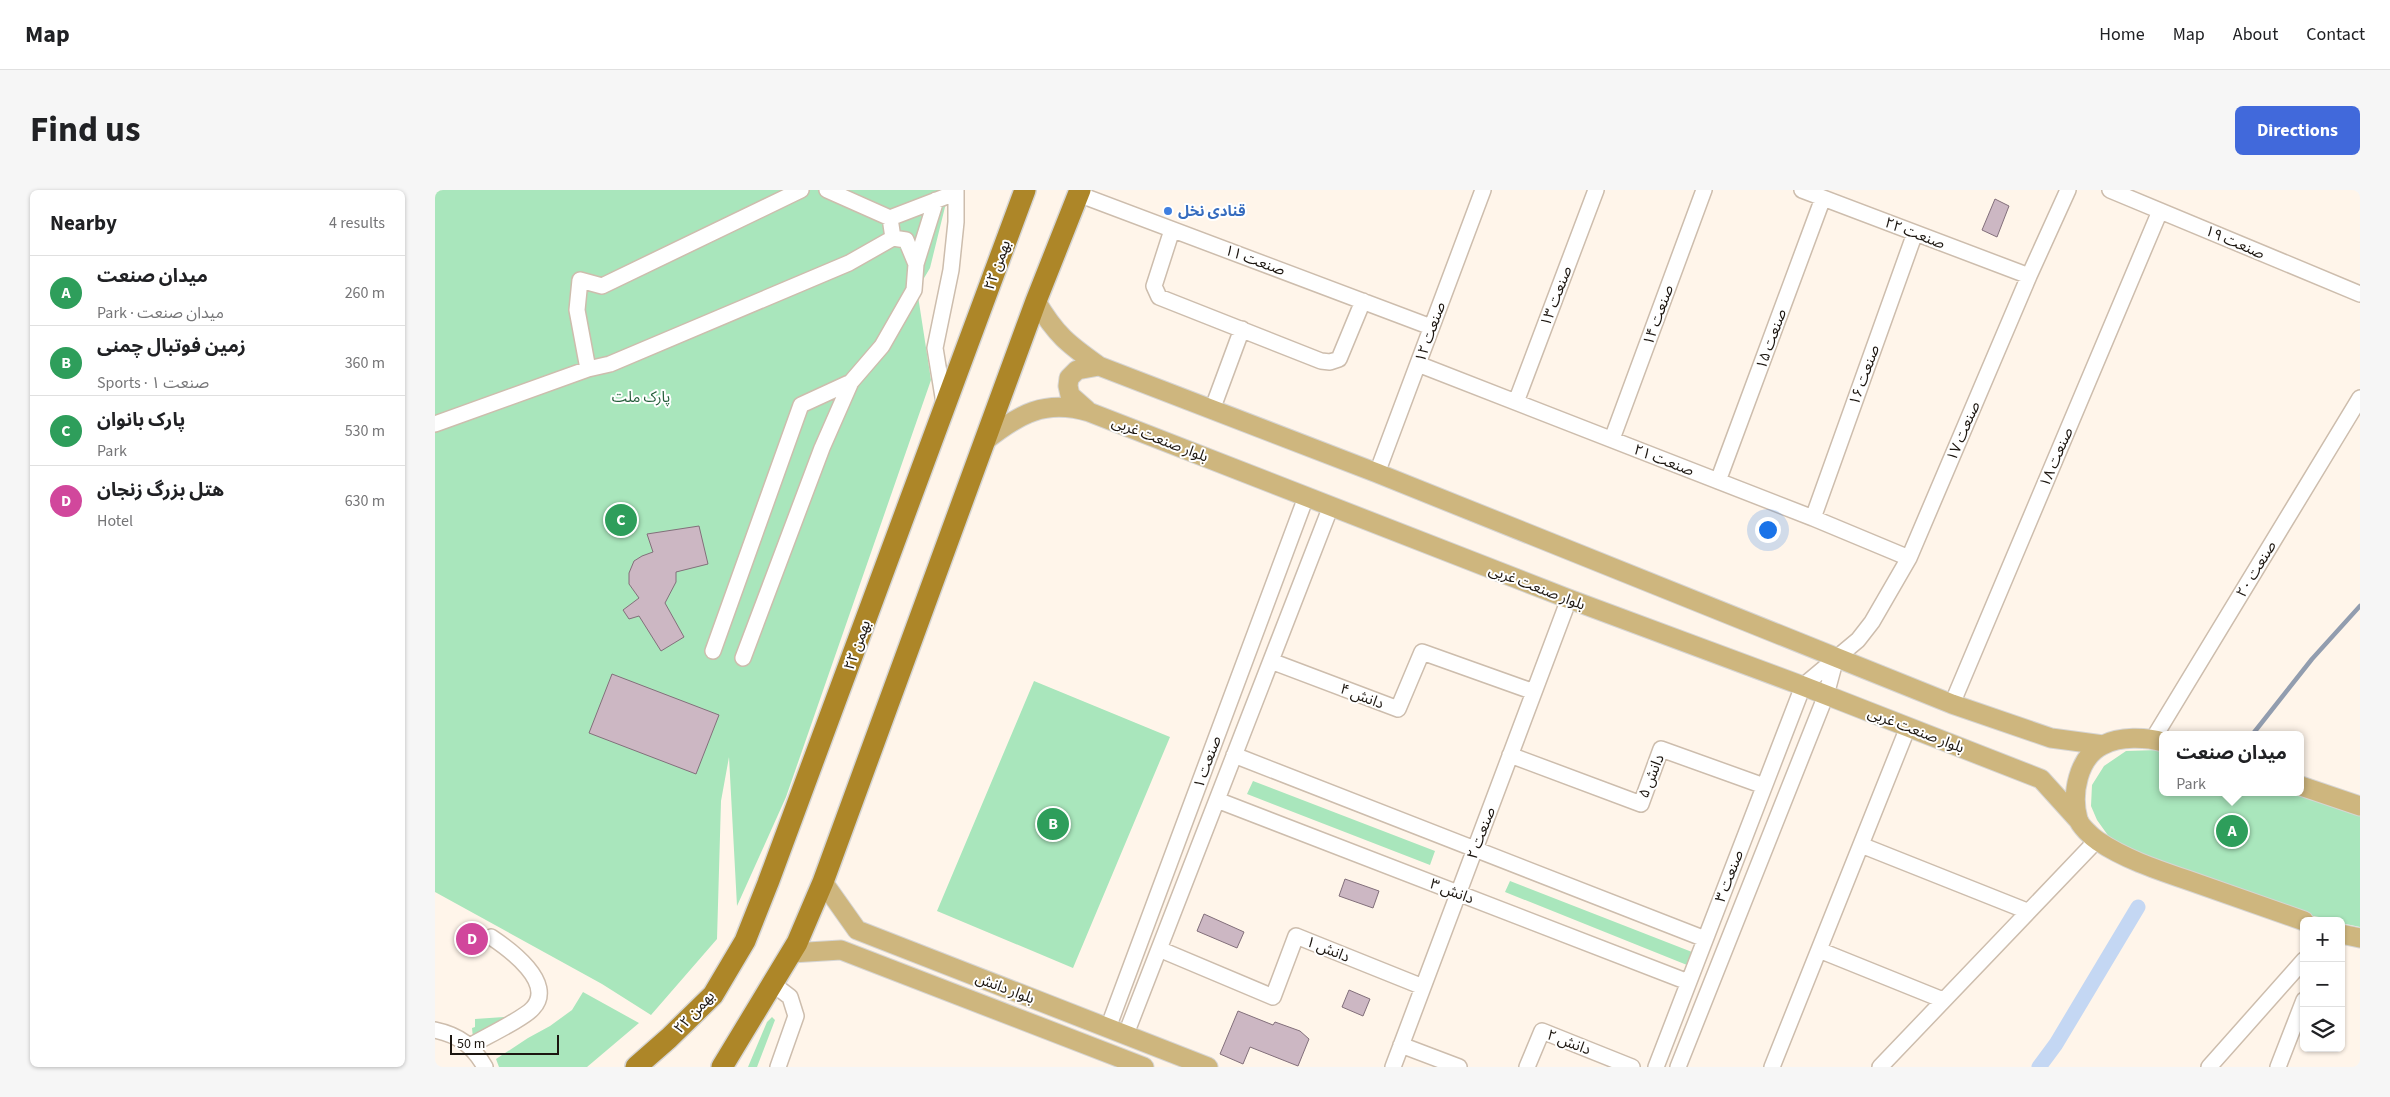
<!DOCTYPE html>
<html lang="en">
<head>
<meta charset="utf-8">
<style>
  :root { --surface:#fff; --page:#f6f6f6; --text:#202124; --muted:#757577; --line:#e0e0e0; --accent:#4169db }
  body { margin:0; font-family:"Source Sans 3","Noto Sans Arabic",sans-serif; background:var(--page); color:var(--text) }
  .controls { position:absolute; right:15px; bottom:15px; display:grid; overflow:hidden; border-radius:8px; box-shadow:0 1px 4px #0004 }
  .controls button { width:45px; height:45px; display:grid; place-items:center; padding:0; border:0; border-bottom:1px solid var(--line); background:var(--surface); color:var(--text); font:25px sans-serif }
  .scale { position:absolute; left:15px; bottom:12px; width:109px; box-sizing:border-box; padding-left:5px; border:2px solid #1c1610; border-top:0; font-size:14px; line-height:18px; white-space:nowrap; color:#1c1610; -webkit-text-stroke:4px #fff; paint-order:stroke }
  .you { position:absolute; left:1332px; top:339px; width:18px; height:18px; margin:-12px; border:4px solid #fff; border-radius:50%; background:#1a73e8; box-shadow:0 0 0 8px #1a73e833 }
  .badge { display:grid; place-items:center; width:32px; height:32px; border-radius:50%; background:var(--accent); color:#fff; font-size:16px; font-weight:700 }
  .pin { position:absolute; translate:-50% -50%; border:2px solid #fff; box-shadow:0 1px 5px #0006 }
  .popup { position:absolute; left:1724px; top:541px; width:145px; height:65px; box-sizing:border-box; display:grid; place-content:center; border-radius:8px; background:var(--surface); filter:drop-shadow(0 1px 4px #0005); font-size:16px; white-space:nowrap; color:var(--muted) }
  .popup b { font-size:19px; color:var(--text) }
  .popup::after { content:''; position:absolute; left:50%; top:100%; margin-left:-10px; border:10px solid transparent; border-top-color:var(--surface) }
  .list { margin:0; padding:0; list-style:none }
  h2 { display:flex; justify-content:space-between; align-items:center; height:65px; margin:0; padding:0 20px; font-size:21px }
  h2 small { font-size:16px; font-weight:400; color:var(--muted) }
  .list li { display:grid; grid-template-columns:32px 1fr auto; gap:15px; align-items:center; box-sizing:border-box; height:70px; padding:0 20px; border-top:1px solid var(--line) }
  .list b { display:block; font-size:19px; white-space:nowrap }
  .list p { margin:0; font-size:16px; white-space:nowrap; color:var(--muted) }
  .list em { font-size:16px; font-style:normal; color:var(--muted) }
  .icon { flex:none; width:28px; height:28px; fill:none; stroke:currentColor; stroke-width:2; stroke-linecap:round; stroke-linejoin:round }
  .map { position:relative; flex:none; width:1925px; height:877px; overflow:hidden; border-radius:8px }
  header { display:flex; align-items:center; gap:30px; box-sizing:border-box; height:70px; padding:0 25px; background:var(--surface); border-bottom:1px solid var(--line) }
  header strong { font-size:24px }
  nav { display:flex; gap:28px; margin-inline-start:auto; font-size:18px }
  .intro { display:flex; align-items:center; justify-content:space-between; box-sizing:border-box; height:120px; padding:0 30px }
  h1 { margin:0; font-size:35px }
  .button { padding:12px 22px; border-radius:8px; background:var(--accent); color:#fff; font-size:18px; font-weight:700 }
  main { display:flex; gap:30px; padding:0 30px }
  aside { flex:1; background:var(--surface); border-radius:8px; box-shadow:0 1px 4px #0004 }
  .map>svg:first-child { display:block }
  .green { fill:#a9e6bc }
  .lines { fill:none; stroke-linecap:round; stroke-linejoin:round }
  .stream { stroke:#929daf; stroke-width:4.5 }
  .canal { stroke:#c4d7f3; stroke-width:15 }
  .building { fill:#ccb7c3; stroke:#826f7a }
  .minor-casing { stroke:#cdbdad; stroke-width:18 }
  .major-casing { stroke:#d6d5d4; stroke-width:21 }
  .highway-casing { stroke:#d6d5d4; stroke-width:24 }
  .minor { stroke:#fff; stroke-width:15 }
  .major { stroke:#ceb67e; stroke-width:19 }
  .highway { stroke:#ad8628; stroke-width:21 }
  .shop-dot { fill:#3f7fe0; stroke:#fff; stroke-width:2 }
  .labels { text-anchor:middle; stroke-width:4; stroke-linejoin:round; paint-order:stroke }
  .shop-label { font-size:15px; font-weight:bold; fill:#366cbe; stroke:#fff; text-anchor:start }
  .street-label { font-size:15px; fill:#1c1610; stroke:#fff }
  .park-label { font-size:15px; fill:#255e3b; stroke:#fff }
</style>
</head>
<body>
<header>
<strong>Map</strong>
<nav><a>Home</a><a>Map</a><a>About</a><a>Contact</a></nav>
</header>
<div class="intro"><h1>Find us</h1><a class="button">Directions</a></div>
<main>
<aside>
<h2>Nearby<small>4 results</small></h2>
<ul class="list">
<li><span class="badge" style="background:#2e9e5b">A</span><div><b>میدان صنعت</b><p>Park · میدان صنعت</p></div><em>260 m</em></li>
<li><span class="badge" style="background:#2e9e5b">B</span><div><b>زمین فوتبال چمنی</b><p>Sports · صنعت ۱</p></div><em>360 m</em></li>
<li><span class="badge" style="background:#2e9e5b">C</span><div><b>پارک بانوان</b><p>Park</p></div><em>530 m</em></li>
<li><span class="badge" style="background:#d1479c">D</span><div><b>هتل بزرگ زنجان</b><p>Hotel</p></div><em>630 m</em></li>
</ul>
</aside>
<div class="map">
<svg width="1925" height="877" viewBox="0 0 1925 877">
  <rect width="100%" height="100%" fill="#fff5ea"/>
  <path class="green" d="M0 0H517L510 17 495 78 444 164 483 106 496 190 351 607 302 716 294 567 286 611 282 749 216 825 167 794 0 702Z
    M599 491 735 547 638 778 502 721Z
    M1723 560 1728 562V602H1857L1925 624V737L1906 733V731L1873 725 1807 705 1677 651 1662 630 1656 616 1657 595 1669 576 1691 561Z
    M818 591 1000 661 995 675 812 604Z
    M1075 691 1257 762 1252 775 1070 702Z
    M148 802 204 833 152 877H64L61 869 93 848 115 836 137 820Z
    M69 827 73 828 38 848 37 838 40 837V829Z
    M337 827 340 830 322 877H313L332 832Z"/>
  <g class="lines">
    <path class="stream" d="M1817 545 1877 469 1925 416"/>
    <path class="canal" d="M1604 877 1621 854 1703 717"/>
  </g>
  <path class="building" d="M1560 9 1574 16 1562 47 1547 40Z
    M264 336 273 374 241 382V392L230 413 249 447 226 461 204 426 194 429 188 420 204 408 194 394V383L199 371 207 366 218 362 212 344Z
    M177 484 284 525 261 584 154 543Z
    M910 689 944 701 938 718 904 706Z
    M769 724 809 742 802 758 762 741Z
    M914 800 935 809 928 826 907 817Z
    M803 821 838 835 840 832 865 841 874 849 863 876 815 857 808 874 785 864Z"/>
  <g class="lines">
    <g class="minor-casing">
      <path id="minor" d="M392 0 455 28 520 3
        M1367 0 1594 86
        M1675 0 1925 104
        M643 4 996 137
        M737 40 719 96 724 107 886 171 895 172 904 169 928 111
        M481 74 501 10
        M983 174 1378 328 1474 368
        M153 179 175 174 414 73 458 48
        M1081 212 1161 0
        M509 213 500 158 516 80 521 32V0
        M777 220 807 139
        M0 234 153 179 142 120 145 90 167 96 366 0
        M1177 249 1269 0
        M942 283 1048 0
        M1283 291 1388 8
        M1378 328 1480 43
        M278 461 366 215 416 192
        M308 468 387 258 416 192 447 156 479 100 481 74 471 50 458 48 455 28
        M836 471 963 519 987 462 1099 502
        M1517 514 1725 21
        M1718 549 1925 208
        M799 565 1270 749
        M1075 565 1206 614 1226 559 1329 596
        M782 610 1253 792
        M1426 655 1592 721
        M724 759 838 807 861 746 988 797
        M1384 760 1508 810
        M338 794 355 807 361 826 343 877
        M673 838 871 307
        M0 840C24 845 38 856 50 877
        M691 844 896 316
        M966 855 1024 877
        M35 856C48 848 90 828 98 818 121 793 74 759 56 747
        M958 877 1134 409
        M1092 877 1107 841 1197 877
        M1221 877 1368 496 1423 450 1437 432 1474 368 1594 86 1633 0
        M1243 877 1391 505 1401 468
        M1337 877 1473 537
        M1445 877 1662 650
        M1774 877 1869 770
        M1843 877 1869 810"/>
    </g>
    <g class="major-casing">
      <path id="major" d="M601 111C621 145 633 154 664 176L942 283 1517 514 1616 548 1668 555
        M652 220 635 205 633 196 634 188 642 180 664 176
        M550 251C584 224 610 209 654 222L1134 409 1368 496 1606 589 1644 631
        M1728 552C1711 547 1685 546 1668 555 1643 567 1636 604 1643 629 1645 636 1657 647 1663 651 1691 670 1726 681 1758 692 1795 705 1832 718 1869 731
        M1866 596 1925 616
        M388 692 422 740 773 877
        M1906 744 1925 748
        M356 763 406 760 709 877"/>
    </g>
    <g class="highway-casing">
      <path id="highway" d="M201 877 234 848 278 805 310 751 333 693 590 0
        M287 877 362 753 388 692 601 111 645 0"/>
    </g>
    <use href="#minor" class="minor"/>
    <use href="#major" class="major"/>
    <use href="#highway" class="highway"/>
  </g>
  <circle class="shop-dot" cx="733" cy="21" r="5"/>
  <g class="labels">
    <g class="shop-label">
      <text x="743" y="26">قنادی نخل</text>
    </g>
    <g class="street-label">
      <text transform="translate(1480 43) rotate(21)" y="5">صنعت ۲۲</text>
      <text transform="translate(1800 52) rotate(23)" y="5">صنعت ۱۹</text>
      <text transform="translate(820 70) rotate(20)" y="5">صنعت ۱۱</text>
      <text transform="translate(562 75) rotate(-70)" y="5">۲۲ بهمن</text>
      <text transform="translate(1121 106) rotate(-69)" y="5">صنعت ۱۳</text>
      <text transform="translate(1223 125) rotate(-70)" y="5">صنعت ۱۴</text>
      <text transform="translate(995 142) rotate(-70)" y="5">صنعت ۱۲</text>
      <text transform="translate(1336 149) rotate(-70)" y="5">صنعت ۱۵</text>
      <text transform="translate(1429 185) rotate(-70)" y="5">صنعت ۱۶</text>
      <text transform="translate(1528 241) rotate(-67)" y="5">صنعت ۱۷</text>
      <text transform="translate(725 249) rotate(21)" y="5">بلوار صنعت غربی</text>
      <text transform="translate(1621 267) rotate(-67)" y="5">صنعت ۱۸</text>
      <text transform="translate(1229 270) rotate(21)" y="5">صنعت ۲۱</text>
      <text transform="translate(1821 379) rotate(-59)" y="5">صنعت ۲۰</text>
      <text transform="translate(1102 397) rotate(21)" y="5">بلوار صنعت غربی</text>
      <text transform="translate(422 455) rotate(-70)" y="5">۲۲ بهمن</text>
      <text transform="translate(927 506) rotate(21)" y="5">دانش ۴</text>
      <text transform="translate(1481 540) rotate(21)" y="5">بلوار صنعت غربی</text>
      <text transform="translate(772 572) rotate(-70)" y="5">صنعت ۱</text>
      <text transform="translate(1216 586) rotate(-68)" y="5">دانش ۵</text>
      <text transform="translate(1046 643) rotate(-69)" y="5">صنعت ۲</text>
      <text transform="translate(1294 686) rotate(-69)" y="5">صنعت ۳</text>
      <text transform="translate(1017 701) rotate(21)" y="5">دانش ۳</text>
      <text transform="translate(893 759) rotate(22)" y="5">دانش ۱</text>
      <text transform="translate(570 798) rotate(21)" y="5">بلوار دانش</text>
      <text transform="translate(259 822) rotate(-47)" y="5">۲۲ بهمن</text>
      <text transform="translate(1134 852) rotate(21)" y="5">دانش ۲</text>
    </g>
    <g class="park-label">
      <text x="206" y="212">پارک ملت</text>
    </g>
  </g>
</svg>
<div class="controls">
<button>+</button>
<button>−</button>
<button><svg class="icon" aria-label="layers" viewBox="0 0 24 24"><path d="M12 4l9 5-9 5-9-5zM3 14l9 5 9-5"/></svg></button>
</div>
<div class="scale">50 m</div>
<div class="you"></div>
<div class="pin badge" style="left:1797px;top:641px;background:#2e9e5b">A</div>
<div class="popup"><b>میدان صنعت</b>Park</div>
<div class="pin badge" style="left:618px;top:634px;background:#2e9e5b">B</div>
<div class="pin badge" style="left:186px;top:330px;background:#2e9e5b">C</div>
<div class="pin badge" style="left:37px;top:749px;background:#d1479c">D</div>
</div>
</main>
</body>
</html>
